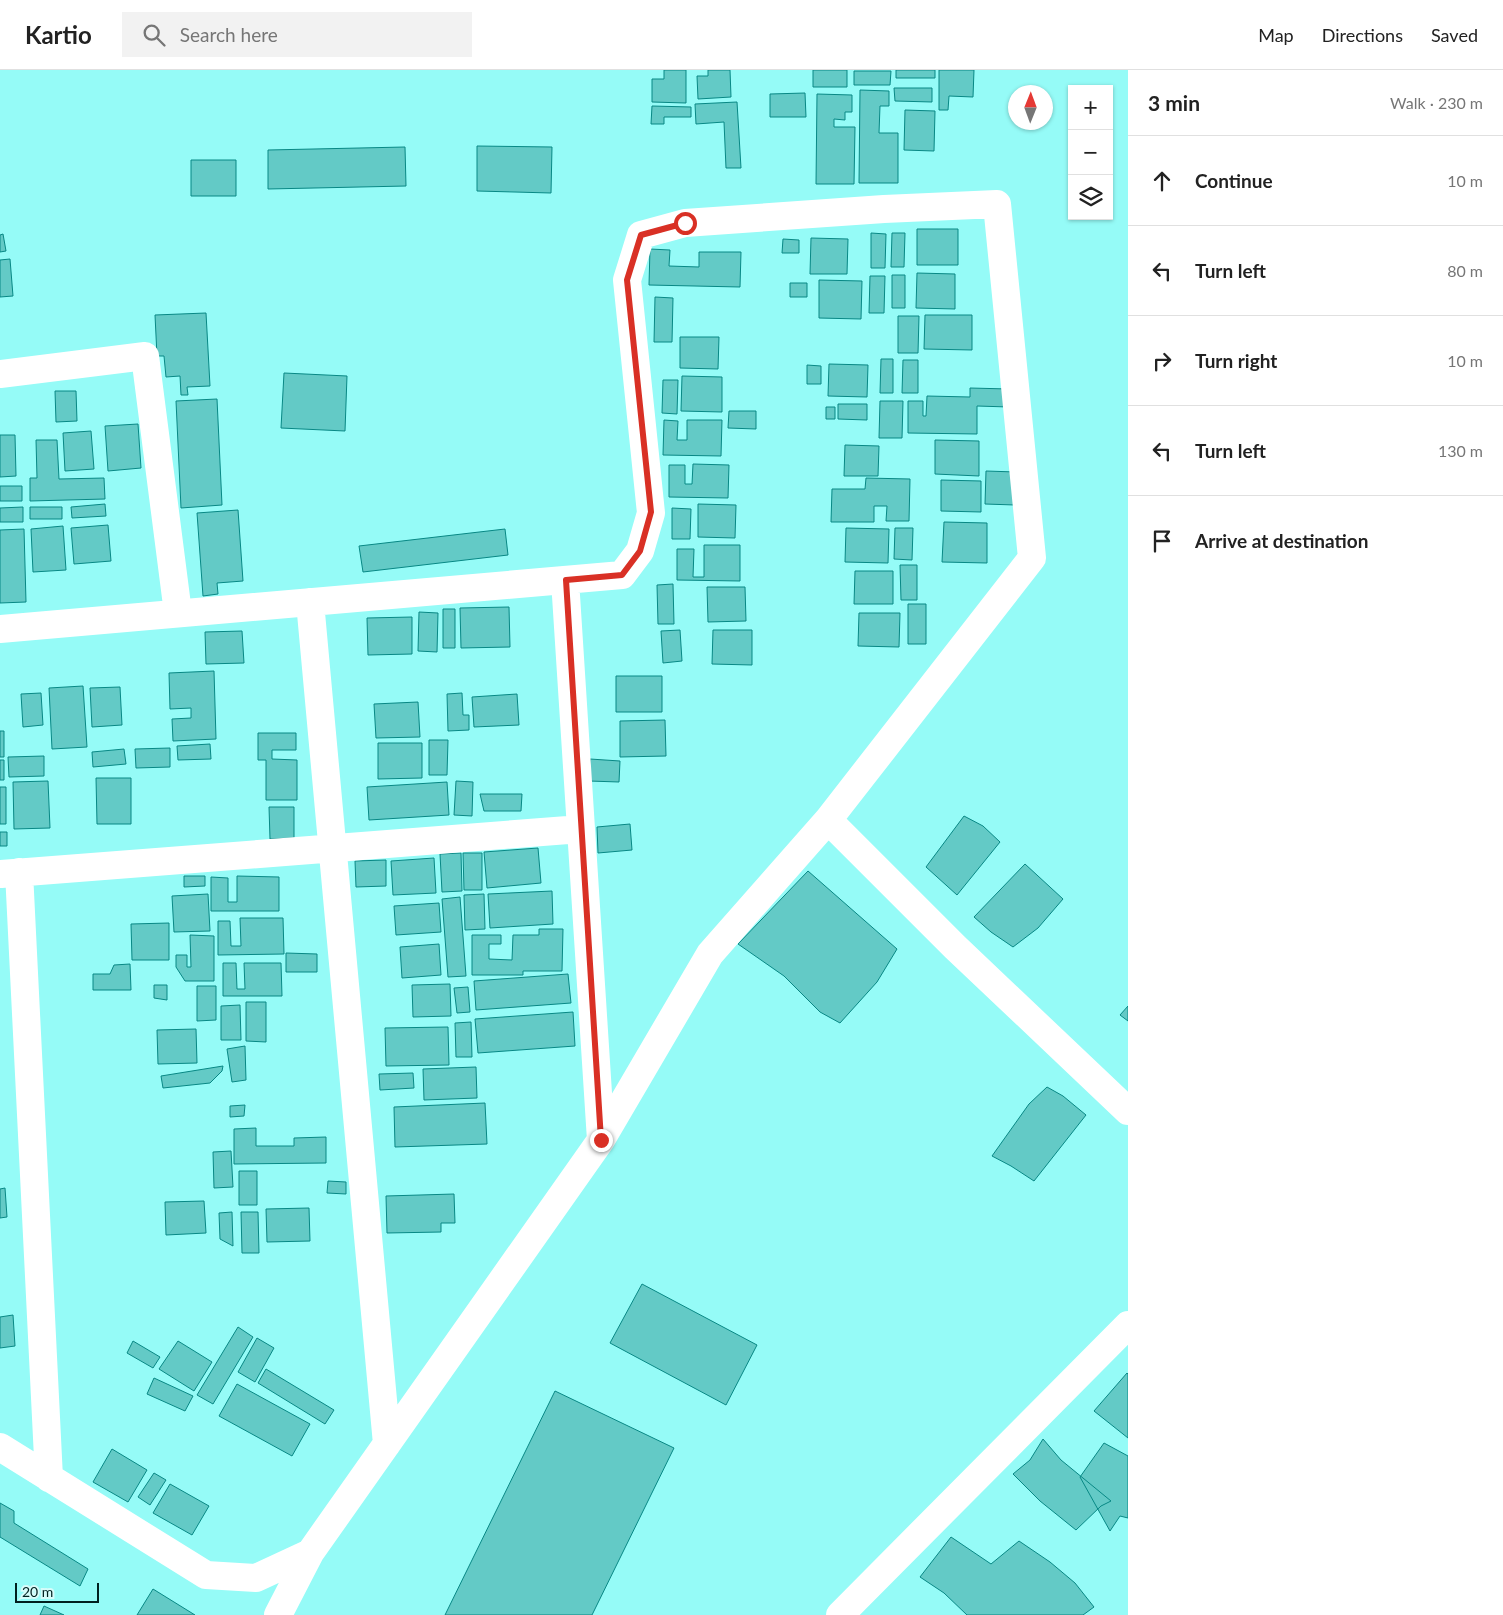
<!DOCTYPE html>
<html lang="en">
<head>
<meta charset="utf-8">
<style>
  :root { --surface:#fff; --page:#f2f2f2; --text:#222; --muted:#767676; --line:#e0e0e0 }
  body { margin:0; font-family:Lato,sans-serif; background:var(--page); color:var(--text) }
  .controls { position:absolute; right:15px; top:15px; display:grid; overflow:hidden; border-radius:0px; box-shadow:0 1px 4px #0004 }
  .controls button { width:45px; height:45px; display:grid; place-items:center; padding:0; border:0; border-bottom:1px solid var(--line); background:var(--surface); color:var(--text); font:25px sans-serif }
  .compass { position:absolute; left:1008px; top:15px; width:45px; height:45px; border-radius:50%; background:var(--surface); box-shadow:0 1px 4px #0004; rotate:1deg }
  .scale { position:absolute; left:15px; bottom:12px; width:84px; box-sizing:border-box; padding-left:5px; border:2px solid #00201f; border-top:0; font-size:14px; line-height:18px; white-space:nowrap; color:#00201f; -webkit-text-stroke:4px #d7fcfa; paint-order:stroke }
  .stop { position:absolute; width:15px; height:15px; margin:-11px; border:4px solid #d93025; border-radius:50%; background:#fff }
  .stop.end { background:#d93025; border-color:#fff; box-shadow:0 1px 5px #0008 }
  .list { margin:0; padding:0; list-style:none }
  h2 { display:flex; justify-content:space-between; align-items:center; height:65px; margin:0; padding:0 20px; font-size:21px }
  h2 small { font-size:16px; font-weight:400; color:var(--muted) }
  .list li { display:grid; grid-template-columns:32px 1fr auto; gap:15px; align-items:center; box-sizing:border-box; height:90px; padding:0 20px; border-top:1px solid var(--line) }
  .list b { display:block; font-size:19px; white-space:nowrap }
  .list em { font-size:16px; font-style:normal; color:var(--muted) }
  .icon { flex:none; width:28px; height:28px; fill:none; stroke:currentColor; stroke-width:2; stroke-linecap:round; stroke-linejoin:round }
  .map { position:relative; flex:none; width:1128px; height:1545px; overflow:hidden }
  header { display:flex; align-items:center; gap:30px; box-sizing:border-box; height:70px; padding:0 25px; background:var(--surface); border-bottom:1px solid var(--line) }
  header strong { font-size:24px }
  nav { display:flex; gap:28px; margin-inline-start:auto; font-size:18px }
  .search { width:350px; height:45px; background:var(--page); display:flex; align-items:center; gap:12px; box-sizing:border-box; padding:0 18px; border-radius:0px; color:var(--muted); font-size:19px }
  main { display:flex }
  aside { flex:1; background:var(--surface) }
  .map>svg:first-child { display:block }
  .building { fill:#63cac6; stroke:#088885 }
  .lines { fill:none; stroke-linecap:round; stroke-linejoin:round }
  .street { stroke:#fff; stroke-width:28 }
  .route { stroke:#d93025; stroke-width:6 }
</style>
</head>
<body>
<header>
<strong>Kartio</strong>
<div class="search"><svg class="icon" aria-label="search" viewBox="0 0 24 24"><circle cx="10" cy="10" r="6"/><path d="M15 15l6 6"/></svg>Search here</div>
<nav><a>Map</a><a>Directions</a><a>Saved</a></nav>
</header>
<main>
<div class="map">
<svg width="1128" height="1545" viewBox="0 0 1128 1545">
  <rect width="100%" height="100%" fill="#95fbf7"/>
  <path class="building" d="M664 0H686V33L652 32V9H664Z
    M708 0H730L731 27 698 29 697 6H708Z
    M813 0H847V17H813Z
    M896 0H935V8H896Z
    M939 0H974L973 27 949 26 948 40H939Z
    M854 1H891L890 15H854Z
    M894 18H932V32L895 31Z
    M860 20 889 21V36H880L879 63H898V113H859Z
    M805 23 806 47H770V24Z
    M817 24 852 25V42H845V50L834 49V57H855L854 114H816Z
    M737 32 741 98H726L724 52 696 54 695 34Z
    M652 36 691 37V47H664V54H651Z
    M905 40 935 41 934 81 904 80Z
    M477 76 552 77 551 123 477 121Z
    M405 77 406 116 268 119V80Z
    M191 90H236V126H191Z
    M917 159H958V195H917Z
    M871 163 886 164 885 198H871Z
    M892 163H905L904 197H891Z
    M3 164 6 181 0 182V165Z
    M811 168 848 169 847 204H810Z
    M783 169 799 170V183H782Z
    M650 179 670 180 669 196 699 197V182H741L740 217 649 215Z
    M10 189 13 226 0 227V190Z
    M917 203 955 204V239L916 238Z
    M892 205H905V238H892Z
    M870 206H885L884 243H869Z
    M819 210 862 211 861 249 819 248Z
    M790 213H807V227H790Z
    M655 227 673 228 672 272H654Z
    M206 243 210 316 187 317 188 325H181L180 306 166 307 164 286H157L155 245Z
    M925 245H972V280L924 279Z
    M898 246H919L918 283H898Z
    M680 267H719L718 299 680 298Z
    M881 289H893V323H880Z
    M903 290H918V323H902Z
    M829 294 868 295 867 327 828 326Z
    M807 295 821 296V314H807Z
    M284 303 347 306 345 361 281 358Z
    M682 306 722 307V342L681 341Z
    M663 310H678L677 344 662 343Z
    M970 318 1009 319V337L977 336V364L908 363V331H923V346H926L927 326 970 327Z
    M55 321H76L77 351 56 352Z
    M217 329 222 435 181 438 176 331Z
    M880 331H903L902 368H879Z
    M838 334H867V350L838 349Z
    M826 337H835V349H826Z
    M729 341H756V359L728 358Z
    M664 350 678 351 677 370H687V350H722L721 386 663 385Z
    M138 354 141 398 108 401 105 356Z
    M91 361 94 399 65 401 63 363Z
    M0 365H15L16 406 0 407Z
    M36 370H57L59 409 104 408 105 429 30 431V408H37Z
    M935 370 979 371V406L935 404Z
    M845 375 879 376 878 406H844Z
    M693 394 729 395 728 428 669 427V395H685V414H692Z
    M986 401 1016 402 1015 435 985 434Z
    M866 408 910 409 909 451H886L887 436H874V452H831L832 419H865Z
    M941 410 981 411V442L941 441Z
    M0 416H22V431H0Z
    M105 434 106 446 72 448 71 437Z
    M698 434 736 435 735 468 698 467Z
    M23 437V452H0V438Z
    M30 437H62V449H30Z
    M672 438 691 439 690 469H672Z
    M238 440 243 511 217 513 218 524 203 526 197 443Z
    M944 452 987 453V493L942 492Z
    M108 455 111 491 74 494 71 458Z
    M63 456 66 500 33 502 31 459Z
    M846 458 889 459 888 493 845 492Z
    M895 458H913L912 490 894 489Z
    M24 459 26 532 0 533V460Z
    M505 459 508 485 363 502 359 476Z
    M704 475H740V511L677 510V479H694L693 507H704Z
    M900 495H917V530H901Z
    M855 501H893V534H854Z
    M673 514 674 554H658L657 515Z
    M707 517H745L746 551 708 552Z
    M908 534H926V574H908Z
    M509 537 510 577 461 578 460 538Z
    M443 539H455V578H443Z
    M419 542 438 543 437 582 418 581Z
    M859 543H900L899 577 858 576Z
    M412 547V584L368 585 367 548Z
    M680 560 682 591 663 593 661 561Z
    M713 560H752V595L712 594Z
    M242 561 244 593 206 594 205 562Z
    M214 601 216 669 173 671 172 649 191 648V638L170 639 169 603Z
    M616 606H662V642H616Z
    M83 616 87 677 52 679 49 618Z
    M120 617 122 655 92 657 90 618Z
    M41 623 43 655 23 657 21 624Z
    M462 623 463 645H469V660L448 661 447 624Z
    M517 624 519 655 474 657 472 627Z
    M418 632 420 667 376 668 374 634Z
    M665 650 666 686 620 687V651Z
    M0 661H4V687H0Z
    M258 663H296V680H272V689L297 690V730H266V690H258Z
    M429 670H448L447 705H429Z
    M378 673H422V708L378 709Z
    M210 674 211 689 178 690 177 676Z
    M170 678V697L136 698 135 679Z
    M124 679 126 694 93 697 92 682Z
    M44 686V706L9 707 8 687Z
    M590 689 620 691 619 712 589 711Z
    M0 690H4V710H0Z
    M96 708H131V754H97Z
    M48 711 50 758 14 759 13 712Z
    M456 711 473 712 472 746 454 745Z
    M447 712 449 745 369 750 367 717Z
    M0 717H6V754H0Z
    M480 724H522L521 741H484Z
    M269 737H294V768L270 769Z
    M964 746 983 756 1000 772 957 825 926 797Z
    M630 754 632 780 598 783 597 757Z
    M0 762H7V776H0Z
    M538 778 541 813 487 818 484 782Z
    M461 783 462 821 442 822 440 784Z
    M463 783H482V820H464Z
    M434 788 436 823 393 825 391 791Z
    M386 790V816L356 817 355 791Z
    M1025 794 1063 829 1038 858 1013 877 991 862 974 847Z
    M808 801 897 879 877 912 840 953 820 942 784 906 738 874Z
    M184 806H205V816L184 817Z
    M237 806 279 807V841H211V807L228 808V832H237Z
    M552 821 553 854 490 858 488 824Z
    M208 824 210 861 174 862 172 826Z
    M484 824 485 859 465 860 464 825Z
    M460 827 466 906 448 907 442 829Z
    M439 833 441 862 396 865 394 836Z
    M240 848H283L284 884 218 885V851H230L231 876H241Z
    M169 853V890H132L131 854Z
    M539 859H563L562 901H523V905H472V865H501V874H489V889L512 890 513 865H539Z
    M190 865 214 866V911H185L176 897V885H187V897H191Z
    M439 874 441 905 402 908 400 877Z
    M286 883 317 884V902H286Z
    M223 893H236L237 919H245L244 893H281L282 926H223Z
    M130 894 131 920H93V904H110L114 895Z
    M568 904 571 933 476 940 474 911Z
    M450 914 451 946 413 947 412 915Z
    M154 915H167V930L154 928Z
    M197 916H216V950L197 951Z
    M468 917 470 942 457 943 454 918Z
    M246 932H266V972L246 971Z
    M240 935 241 970H221V936Z
    M1128 936V951L1120 945Z
    M573 942 575 976 478 983 475 949Z
    M471 952 472 987H456L455 953Z
    M448 957 449 995 386 996 385 958Z
    M196 959 197 993 158 994 157 960Z
    M245 976 246 1010 232 1012 227 979Z
    M223 996 222 1001 210 1013 163 1018 161 1006Z
    M476 997 477 1028 424 1030 423 999Z
    M413 1003 414 1018 380 1020 379 1004Z
    M1047 1017 1063 1026 1086 1045 1034 1111 1011 1096 992 1086 1029 1034Z
    M485 1033 487 1074 395 1077 394 1037Z
    M245 1035 244 1046 230 1047V1036Z
    M256 1058V1076H294V1068L326 1067V1093L234 1094V1059Z
    M231 1081 233 1117 214 1118 213 1082Z
    M239 1101H257V1135H239Z
    M328 1111 346 1112V1124L327 1123Z
    M5 1118 7 1147 0 1148V1119Z
    M454 1124 455 1153H441V1162L387 1163 386 1126Z
    M204 1131 206 1163 166 1165 165 1132Z
    M309 1138 310 1171 267 1172 266 1139Z
    M232 1142 233 1176 220 1169 219 1143Z
    M241 1142H258L259 1183H242Z
    M642 1214 757 1275 726 1335 610 1273Z
    M13 1245 15 1276 0 1278V1247Z
    M238 1257 253 1267 213 1334 197 1325Z
    M257 1268 274 1278 255 1312 238 1302Z
    M133 1271 160 1287 153 1298 127 1283Z
    M178 1271 212 1292 194 1321 159 1299Z
    M266 1299 334 1340 325 1354 258 1313Z
    M1127 1303 1128 1304V1368L1094 1341Z
    M154 1308 193 1326 185 1341 147 1324Z
    M237 1314 310 1354 292 1386 219 1346Z
    M555 1321 674 1378 592 1545H445Z
    M1043 1369 1061 1390 1111 1431 1101 1436 1076 1460 1040 1431 1013 1404 1030 1390Z
    M1104 1373 1128 1386V1448L1120 1446 1110 1461 1080 1407Z
    M112 1379 147 1400 128 1432 93 1412Z
    M154 1403 166 1410 150 1435 138 1427Z
    M170 1414 209 1436 192 1465 153 1443Z
    M0 1433 14 1441V1453L88 1499 80 1516 0 1467Z
    M951 1467 991 1494 1019 1471 1050 1492 1075 1513 1094 1537 1083 1545H967L944 1523 920 1507Z
    M153 1519 195 1545H137Z
    M44 1536 64 1545H40Z"/>
  <g class="lines">
    <path class="street" d="M0 304 145 286 178 543
      M565 510 601 1070
      M310 532 387 1374
      M0 559 622 505 640 481 651 443 627 210 641 165 685 153 884 139 997 134 1032 488 828 750 710 884 601 1070 310 1483 256 1508 206 1505 0 1377
      M828 750 955 877 1128 1041
      M19 802 49 1408
      M1 804 581 759
      M278 1545 310 1483
      M840 1545 1128 1255"/>
  </g>
  <g class="lines">
    <path class="route" d="M601 1070 566 510 622 505 640 481 651 442 627 210 641 165 685 153"/>
  </g>
</svg>
<div class="controls">
<button>+</button>
<button>−</button>
<button><svg class="icon" aria-label="layers" viewBox="0 0 24 24"><path d="M12 4l9 5-9 5-9-5zM3 14l9 5 9-5"/></svg></button>
</div>
<svg class="compass" viewBox="-18 -18 36 36"><path d="M0-13l5 13h-10z" fill="#e53935"/><path d="M0 13l5-13h-10z" fill="#767676"/></svg>
<div class="scale">20 m</div>
<div class="stop" style="left:685px;top:153px"></div>
<div class="stop end" style="left:601px;top:1070px"></div>
</div>
<aside>
<h2>3 min<small>Walk · 230 m</small></h2>
<ul class="list">
<li><svg class="icon" aria-label="ahead" viewBox="0 0 24 24"><path d="M12 20V5M6 11l6-6 6 6"/></svg><div><b>Continue</b></div><em>10 m</em></li>
<li><svg class="icon" aria-label="left" viewBox="0 0 24 24"><path d="M17 20v-9H6M10 6l-5 5 5 5"/></svg><div><b>Turn left</b></div><em>80 m</em></li>
<li><svg class="icon" aria-label="right" viewBox="0 0 24 24"><path d="M7 20v-9h11M14 6l5 5-5 5"/></svg><div><b>Turn right</b></div><em>10 m</em></li>
<li><svg class="icon" aria-label="left" viewBox="0 0 24 24"><path d="M17 20v-9H6M10 6l-5 5 5 5"/></svg><div><b>Turn left</b></div><em>130 m</em></li>
<li><svg class="icon" aria-label="arrive" viewBox="0 0 24 24"><path d="M6 21V4h12l-3 4 3 4H6"/></svg><div><b>Arrive at destination</b></div></li>
</ul>
</aside>
</main>
</body>
</html>
